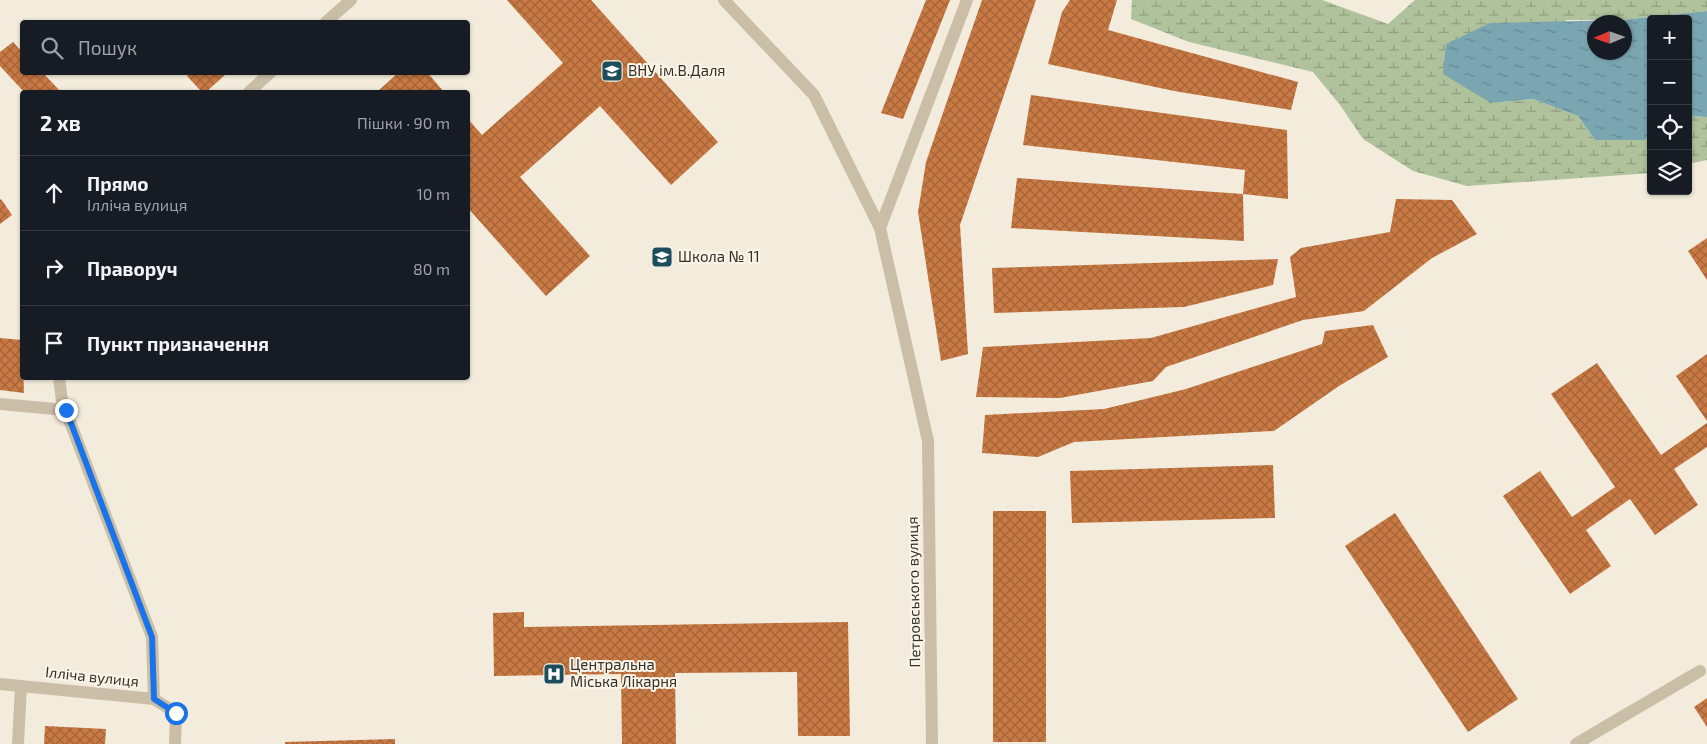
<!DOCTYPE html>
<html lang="uk">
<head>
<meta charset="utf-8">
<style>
  :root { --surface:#171b24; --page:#20242c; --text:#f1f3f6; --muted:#9ea1a6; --line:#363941 }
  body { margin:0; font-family:"Exo 2",sans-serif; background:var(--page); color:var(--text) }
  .controls { position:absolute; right:15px; top:15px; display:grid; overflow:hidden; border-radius:5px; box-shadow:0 1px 4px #0004 }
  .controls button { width:45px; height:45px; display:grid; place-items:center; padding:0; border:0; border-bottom:1px solid var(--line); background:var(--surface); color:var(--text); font:25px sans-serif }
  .compass { position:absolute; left:1587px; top:15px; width:45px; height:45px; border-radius:50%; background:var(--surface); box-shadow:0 1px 4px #0004; rotate:268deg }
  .stop { position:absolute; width:15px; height:15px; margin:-11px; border:4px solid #1a73e8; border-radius:50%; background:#fff }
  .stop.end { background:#1a73e8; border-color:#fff; box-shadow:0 1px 5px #0008 }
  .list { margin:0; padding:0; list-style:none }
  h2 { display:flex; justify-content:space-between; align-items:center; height:65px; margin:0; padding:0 20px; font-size:21px }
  h2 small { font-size:16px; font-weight:400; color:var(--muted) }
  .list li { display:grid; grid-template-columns:32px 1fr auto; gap:15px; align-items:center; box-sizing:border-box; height:75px; padding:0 20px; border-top:1px solid var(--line) }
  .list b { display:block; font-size:19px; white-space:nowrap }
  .list p { margin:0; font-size:16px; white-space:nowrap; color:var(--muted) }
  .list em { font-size:16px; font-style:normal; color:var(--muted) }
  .icon { flex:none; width:28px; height:28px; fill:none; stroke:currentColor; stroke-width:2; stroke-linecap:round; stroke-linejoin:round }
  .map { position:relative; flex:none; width:1707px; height:744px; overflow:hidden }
  .search { position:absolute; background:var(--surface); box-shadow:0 1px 4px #0004; left:20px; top:20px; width:450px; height:55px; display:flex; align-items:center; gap:12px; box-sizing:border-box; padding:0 18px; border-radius:5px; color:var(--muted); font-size:19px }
  .panel { position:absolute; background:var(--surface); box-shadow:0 1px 4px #0004; left:20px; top:90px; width:450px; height:290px; border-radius:5px }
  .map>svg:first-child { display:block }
  .wetland { fill:url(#wetland-marsh) }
  .water { fill:url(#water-ripples); fill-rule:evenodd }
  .building { fill:url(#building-cross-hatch) }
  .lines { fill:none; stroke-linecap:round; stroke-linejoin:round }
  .service { stroke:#cbbea7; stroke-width:12 }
  .minor { stroke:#cbbea7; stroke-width:12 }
  .tertiary { stroke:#cbbea7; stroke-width:12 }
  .route { stroke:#1a73e8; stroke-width:6 }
  .labels { text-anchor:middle; stroke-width:4; stroke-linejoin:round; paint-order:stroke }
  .poi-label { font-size:15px; fill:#383028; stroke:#faf5e9; text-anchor:start }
  .street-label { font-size:15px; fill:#383028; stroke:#faf5e9 }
</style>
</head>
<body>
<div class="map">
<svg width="1707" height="744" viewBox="0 0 1707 744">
  <defs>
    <pattern id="wetland-marsh" width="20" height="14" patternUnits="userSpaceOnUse" patternTransform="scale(1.25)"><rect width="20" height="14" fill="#afc29b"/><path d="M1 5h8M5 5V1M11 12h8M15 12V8" fill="none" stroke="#8f9e7e"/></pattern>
    <pattern id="water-ripples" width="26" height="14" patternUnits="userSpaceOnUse" patternTransform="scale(1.25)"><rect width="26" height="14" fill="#7aa6b1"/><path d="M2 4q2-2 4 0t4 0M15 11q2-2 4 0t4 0" fill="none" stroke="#658890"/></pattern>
    <pattern id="building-cross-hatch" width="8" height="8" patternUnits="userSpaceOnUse" patternTransform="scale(1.25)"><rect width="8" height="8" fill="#c97943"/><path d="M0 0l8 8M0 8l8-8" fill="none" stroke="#a46438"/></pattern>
  </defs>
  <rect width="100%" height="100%" fill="#f3ecdc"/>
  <path class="wetland" d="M1132 0H1322L1388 24 1415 0H1707V11L1622 20H1566L1491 103 1533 99 1578 116 1595 140H1644L1651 136V173L1467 186 1413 171 1363 139 1340 105 1313 72 1189 42 1131 19Z
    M1688 116 1707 117V160L1688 164Z"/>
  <path class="water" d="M1707 11V117L1688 116V19H1651V136L1644 140H1595L1578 116 1533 99 1491 103 1443 74 1446 44 1490 23 1622 20ZM1594 22H1624V52H1594Z"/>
  <path class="building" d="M507 0H591L718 142 671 185 600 106 520 177 590 256 546 296 468 208V119L482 135 563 63Z
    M926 0H950L903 119 881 113Z
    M982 0H1036L960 225 968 354 941 361 918 212 926 162Z
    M1070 0H1117L1108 30 1298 82 1291 110 1174 91 1048 64 1062 12Z
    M13 42 22 52V72H42L61 92H24L0 66V52Z
    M191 72H225L226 74 206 92H202L187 76Z
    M399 72H427L444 92H377Z
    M1031 95 1287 130 1288 199 1243 194 1245 170 1023 145Z
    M1017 178 1243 194 1244 241 1011 228Z
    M1 199 12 215 0 224V200Z
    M1396 199 1452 200 1477 234 1432 258 1364 311 1303 320 1166 367 1153 381 1060 398 976 397 983 347 1151 338 1296 297 1290 257 1301 248 1390 232Z
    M1707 238V280L1688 251Z
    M1278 259 1273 285 1184 307 994 313 992 268Z
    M1373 325 1388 357 1339 386 1274 431 1074 442 1038 457 982 453 985 415 1104 409 1186 389 1322 344 1325 331Z
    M0 338 22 340 24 393 0 390Z
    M1707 354V421L1676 376Z
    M1597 363 1661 455 1707 423V447L1674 469 1698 505 1655 535 1630 499 1586 530 1611 566 1570 594 1503 496 1540 471 1572 517 1615 487 1551 394Z
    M1273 465 1275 518 1072 523 1070 471Z
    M993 511H1046V742H993Z
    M1395 513 1518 699 1468 732 1345 546Z
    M524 612V627L848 622 850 736H798L797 672 675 673 676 744H622L621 674 494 676 493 613Z
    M1707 698V727L1694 707Z
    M45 726 106 729 105 744H44Z
    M395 739V744H285V742Z"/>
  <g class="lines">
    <path class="service" d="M59 378 62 401 152 637 154 699
      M0 404 66 410
      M18 744 21 686
      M1576 744 1700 671"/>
    <path class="minor" d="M724 0 814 95 880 228 928 441
      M326 22 351 0
      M249 92 271 72
      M880 228 967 0
      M0 684 154 699 176 713 175 744"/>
    <path class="tertiary" d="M928 441 932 744"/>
  </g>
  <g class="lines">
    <path class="route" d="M66 410 152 637 154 699 176 713"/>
  </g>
  <defs>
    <g id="university-square" transform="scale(1.125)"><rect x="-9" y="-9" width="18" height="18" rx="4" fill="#1c4d5b" stroke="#faf5e9"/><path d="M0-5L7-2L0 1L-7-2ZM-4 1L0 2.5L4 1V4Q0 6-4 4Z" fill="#fff"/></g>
    <g id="school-square" transform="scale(1.125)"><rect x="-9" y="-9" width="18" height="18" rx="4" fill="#1c4d5b" stroke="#faf5e9"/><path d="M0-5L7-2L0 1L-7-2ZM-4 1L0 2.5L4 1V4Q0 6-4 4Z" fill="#fff"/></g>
    <g id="hospital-square" transform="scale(1.125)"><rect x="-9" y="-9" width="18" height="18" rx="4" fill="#1c4d5b" stroke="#faf5e9"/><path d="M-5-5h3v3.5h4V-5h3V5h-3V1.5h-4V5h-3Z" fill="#fff"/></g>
  </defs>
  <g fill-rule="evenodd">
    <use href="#university-square" x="612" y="71"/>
    <use href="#school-square" x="662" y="257"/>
    <use href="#hospital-square" x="554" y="674"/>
  </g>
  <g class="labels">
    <g class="poi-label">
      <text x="628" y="76">ВНУ ім.В.Даля</text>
      <text x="678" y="262">Школа № 11</text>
      <text x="570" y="670">Центральна<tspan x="570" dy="17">Міська Лікарня</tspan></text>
    </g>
    <g class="street-label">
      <text transform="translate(914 592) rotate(-91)" y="5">Петровського вулиця</text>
      <text transform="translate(92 677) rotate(6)" y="5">Ілліча вулиця</text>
    </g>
  </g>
</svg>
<div class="controls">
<button>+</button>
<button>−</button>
<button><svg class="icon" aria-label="locate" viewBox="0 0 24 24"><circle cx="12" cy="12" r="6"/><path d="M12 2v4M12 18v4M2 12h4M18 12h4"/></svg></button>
<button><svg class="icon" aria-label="layers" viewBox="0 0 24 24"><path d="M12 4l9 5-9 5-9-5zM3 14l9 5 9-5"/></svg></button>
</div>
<svg class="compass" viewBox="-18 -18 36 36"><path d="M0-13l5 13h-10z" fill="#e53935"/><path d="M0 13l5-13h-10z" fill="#9ea1a6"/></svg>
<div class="stop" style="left:176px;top:713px"></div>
<div class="stop end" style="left:66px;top:410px"></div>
<div class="search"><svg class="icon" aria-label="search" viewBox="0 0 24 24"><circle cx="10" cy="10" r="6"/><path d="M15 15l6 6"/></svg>Пошук</div>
<section class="panel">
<h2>2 хв<small>Пішки · 90 m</small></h2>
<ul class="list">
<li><svg class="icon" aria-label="ahead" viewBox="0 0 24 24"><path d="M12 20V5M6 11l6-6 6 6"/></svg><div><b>Прямо</b><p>Ілліча вулиця</p></div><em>10 m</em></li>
<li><svg class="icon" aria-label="right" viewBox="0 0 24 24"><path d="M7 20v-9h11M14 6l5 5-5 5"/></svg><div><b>Праворуч</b></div><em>80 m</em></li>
<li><svg class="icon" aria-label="arrive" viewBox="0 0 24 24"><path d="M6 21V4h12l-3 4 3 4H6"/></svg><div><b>Пункт призначення</b></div></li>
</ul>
</section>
</div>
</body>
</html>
